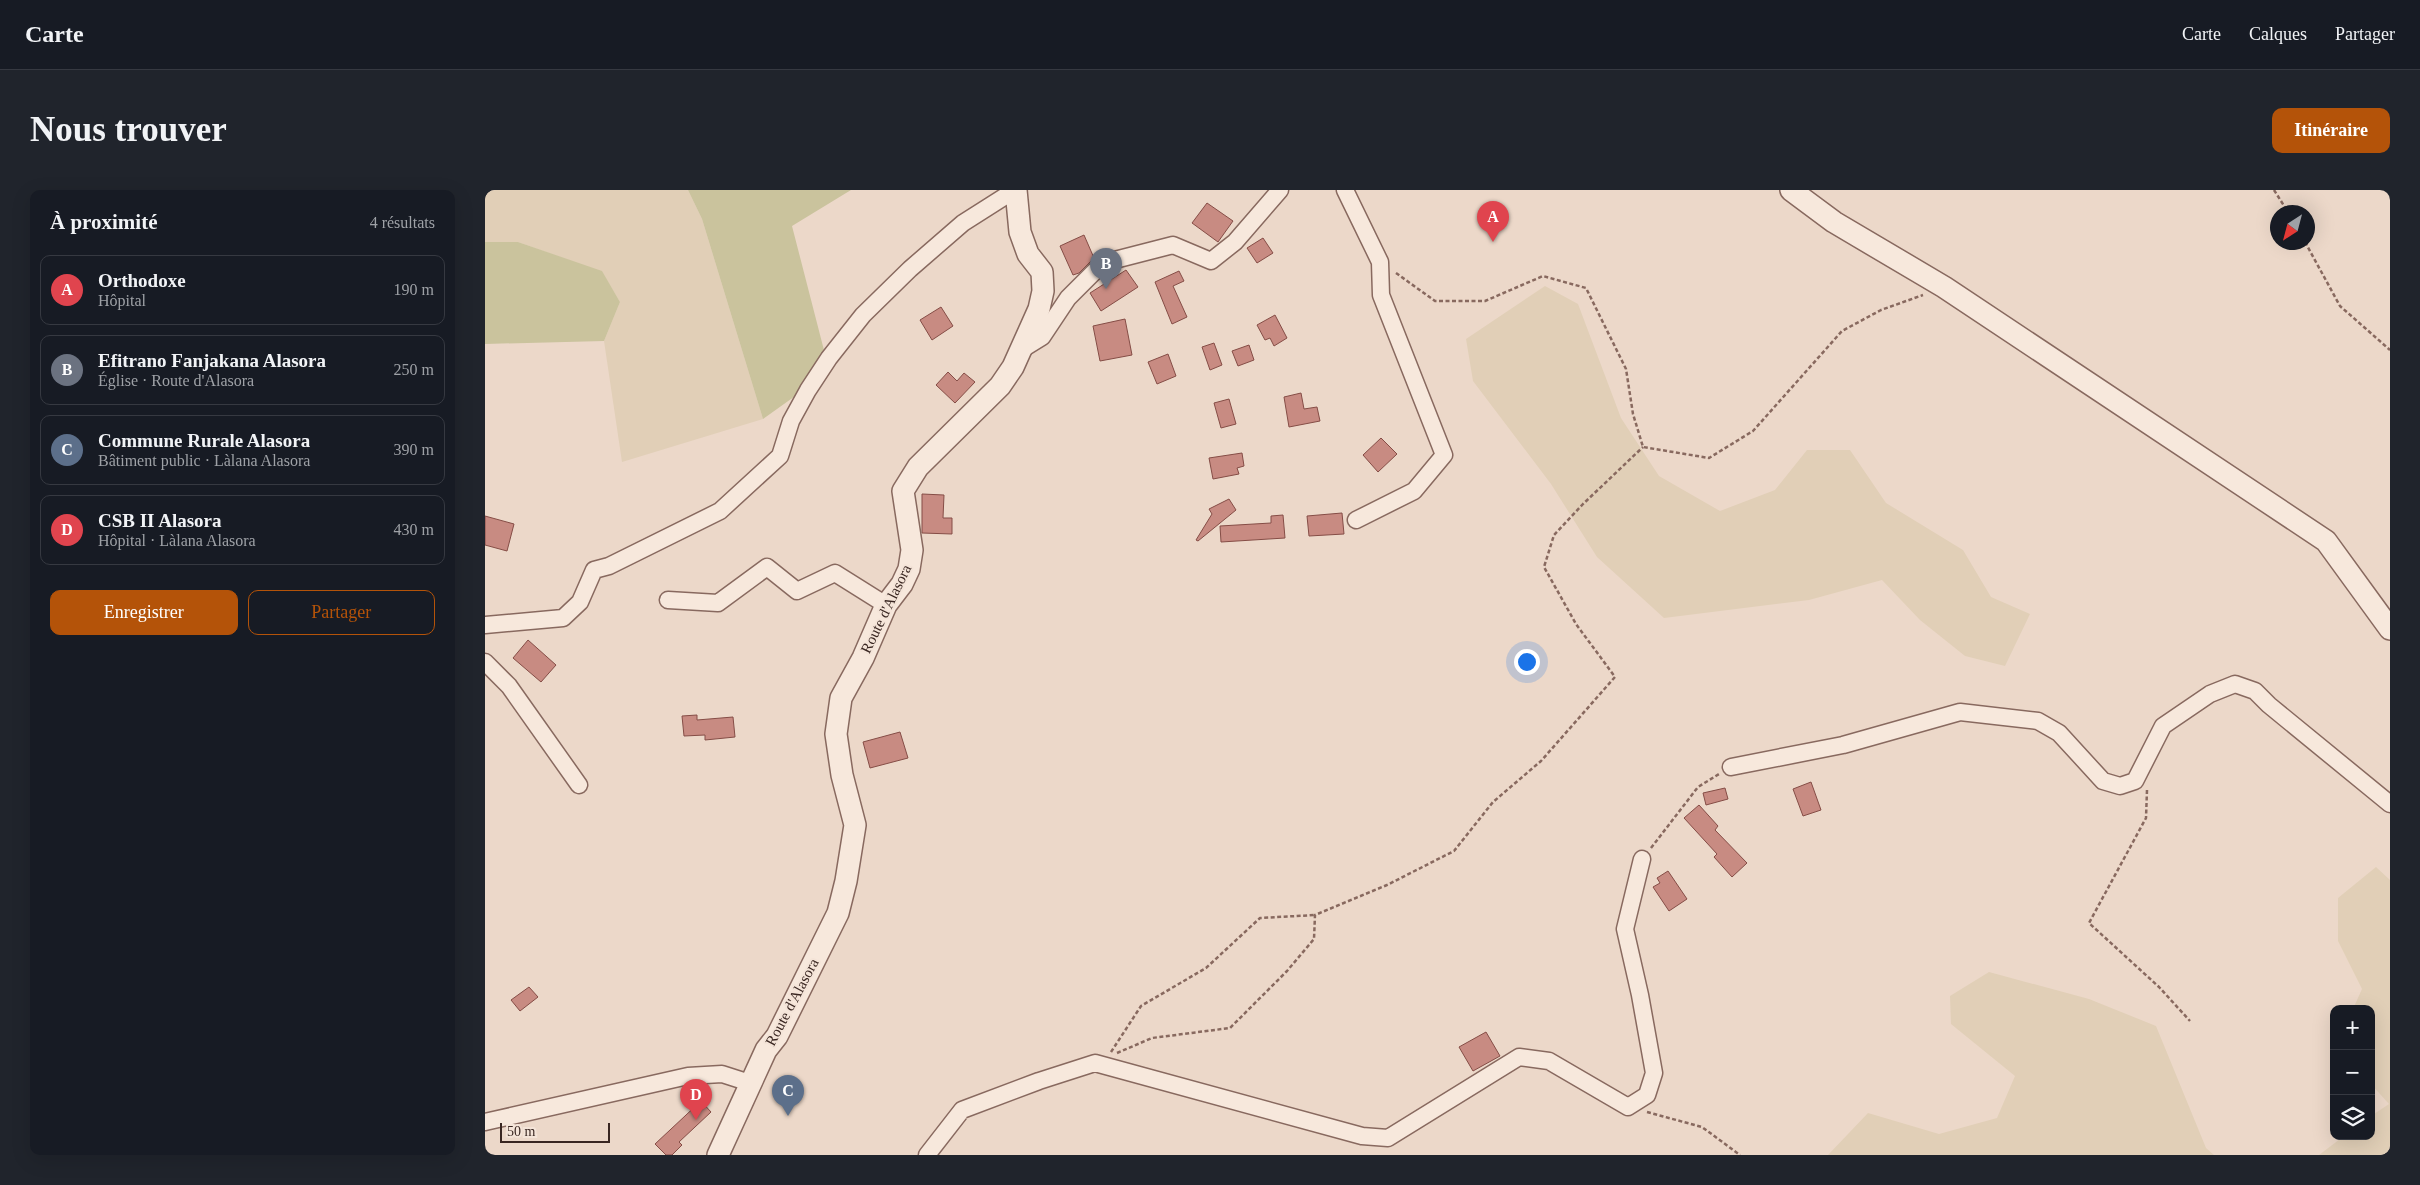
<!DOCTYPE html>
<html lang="fr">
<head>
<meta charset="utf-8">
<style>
  :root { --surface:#171b24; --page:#20242c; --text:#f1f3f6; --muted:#9ea1a6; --line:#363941; --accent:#b45309 }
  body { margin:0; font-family:Georgia,serif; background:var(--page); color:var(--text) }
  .controls { position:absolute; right:15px; bottom:15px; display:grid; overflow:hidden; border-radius:10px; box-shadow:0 5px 20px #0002 }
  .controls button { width:45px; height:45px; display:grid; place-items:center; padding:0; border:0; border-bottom:1px solid var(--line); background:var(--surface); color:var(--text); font:25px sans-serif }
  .compass { position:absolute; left:1785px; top:15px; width:45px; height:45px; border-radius:50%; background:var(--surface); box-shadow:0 5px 20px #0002; rotate:216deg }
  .scale { position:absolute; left:15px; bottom:12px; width:110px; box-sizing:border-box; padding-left:5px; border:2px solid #392621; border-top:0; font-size:14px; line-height:18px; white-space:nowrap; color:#392621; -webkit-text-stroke:4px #f4e4d8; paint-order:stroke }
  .you { position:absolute; left:1041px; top:471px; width:18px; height:18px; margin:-12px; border:4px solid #fff; border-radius:50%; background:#1a73e8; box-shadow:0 0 0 8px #1a73e833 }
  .badge { display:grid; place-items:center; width:32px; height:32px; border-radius:50%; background:var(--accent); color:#fff; font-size:16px; font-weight:700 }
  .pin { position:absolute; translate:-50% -41px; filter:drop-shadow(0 1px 2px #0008) }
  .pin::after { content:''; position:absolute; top:26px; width:18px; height:15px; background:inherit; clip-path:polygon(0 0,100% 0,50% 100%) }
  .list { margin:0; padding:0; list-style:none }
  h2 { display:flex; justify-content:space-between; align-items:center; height:65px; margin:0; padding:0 20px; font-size:21px }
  h2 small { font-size:16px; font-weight:400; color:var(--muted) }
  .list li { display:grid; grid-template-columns:32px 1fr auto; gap:15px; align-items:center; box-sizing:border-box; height:70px; margin:0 10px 10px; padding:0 10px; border:1px solid var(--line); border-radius:10px }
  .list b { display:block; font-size:19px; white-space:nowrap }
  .list p { margin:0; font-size:16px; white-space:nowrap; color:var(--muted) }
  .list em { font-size:16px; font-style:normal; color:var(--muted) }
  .actions { display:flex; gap:10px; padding:15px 20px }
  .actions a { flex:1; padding:11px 0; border:1px solid var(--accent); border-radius:10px; text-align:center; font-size:18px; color:var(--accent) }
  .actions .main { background:var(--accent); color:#fff }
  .icon { flex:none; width:28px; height:28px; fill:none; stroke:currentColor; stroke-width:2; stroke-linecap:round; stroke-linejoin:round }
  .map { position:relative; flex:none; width:1905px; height:965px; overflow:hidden; border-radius:10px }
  header { display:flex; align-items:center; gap:30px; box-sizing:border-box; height:70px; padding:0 25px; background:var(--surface); border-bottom:1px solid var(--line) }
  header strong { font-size:24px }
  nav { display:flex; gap:28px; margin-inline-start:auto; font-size:18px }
  .intro { display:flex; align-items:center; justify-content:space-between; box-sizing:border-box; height:120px; padding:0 30px }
  h1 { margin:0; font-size:35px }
  .button { padding:12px 22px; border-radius:10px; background:var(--accent); color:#fff; font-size:18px; font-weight:700 }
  main { display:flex; gap:30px; padding:0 30px }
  aside { flex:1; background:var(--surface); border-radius:10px; box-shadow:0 5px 20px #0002 }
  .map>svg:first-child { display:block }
  .farmland { fill:#e1cfb7 }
  .green { fill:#cac39d }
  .building { fill:#c88b82; stroke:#854d46 }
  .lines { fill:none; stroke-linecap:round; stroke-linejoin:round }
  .minor-casing { stroke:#88695f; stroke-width:19 }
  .tertiary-casing { stroke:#88695f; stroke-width:24 }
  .path { stroke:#88695f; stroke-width:2.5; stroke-dasharray:4 2.5; stroke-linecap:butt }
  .minor { stroke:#f7e8dc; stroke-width:16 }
  .tertiary { stroke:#f7e8dc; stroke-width:21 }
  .labels { text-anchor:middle; stroke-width:4; stroke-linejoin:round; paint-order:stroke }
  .street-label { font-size:15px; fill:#392621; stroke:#f4e4d8 }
</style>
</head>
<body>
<header>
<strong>Carte</strong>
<nav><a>Carte</a><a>Calques</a><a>Partager</a></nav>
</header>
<div class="intro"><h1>Nous trouver</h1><a class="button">Itinéraire</a></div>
<main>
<aside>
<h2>À proximité<small>4 résultats</small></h2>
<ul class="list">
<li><span class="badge" style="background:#e0444e">A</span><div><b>Orthodoxe</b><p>Hôpital</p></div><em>190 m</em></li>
<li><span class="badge" style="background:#6b7280">B</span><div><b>Efitrano Fanjakana Alasora</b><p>Église · Route d'Alasora</p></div><em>250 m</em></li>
<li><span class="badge" style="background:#5c6f8a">C</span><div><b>Commune Rurale Alasora</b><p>Bâtiment public · Làlana Alasora</p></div><em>390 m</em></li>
<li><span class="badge" style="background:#e0444e">D</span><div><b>CSB II Alasora</b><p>Hôpital · Làlana Alasora</p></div><em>430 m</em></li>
</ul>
<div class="actions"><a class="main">Enregistrer</a><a>Partager</a></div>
</aside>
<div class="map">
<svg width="1905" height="965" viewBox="0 0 1905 965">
  <rect width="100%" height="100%" fill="#ecd8c9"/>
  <path class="farmland" d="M0 0H203L217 29 278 229 137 272 119 151 135 112 117 82 33 52H0Z
    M1060 96 1093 114 1136 228 1174 286 1235 321 1290 300 1322 260H1365L1401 313 1478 360 1506 407 1545 424 1520 476 1480 466 1435 430 1397 390 1324 410 1179 428 1112 367 1066 294 988 191 981 149Z
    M1891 677 1905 690V965H1834L1859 946H1886V926L1904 914 1886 894V819H1868L1877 799 1853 751V708Z
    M1504 782 1604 809 1671 836 1721 958 1729 965H1343L1383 923 1454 944 1512 928 1530 886 1466 834 1465 806Z"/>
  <path class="green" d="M203 0H366L307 36 341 168 313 204 278 229 217 29Z
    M0 52H33L117 81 135 112 119 151 0 154Z"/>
  <path class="building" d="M722 13 748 31 733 52 707 33Z
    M599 45 609 68 594 83 588 85 575 56Z
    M778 48 788 63 772 73 762 58Z
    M641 80 653 97 616 121 605 103Z
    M694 81 699 91 688 96 702 127 687 134 670 92Z
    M456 117 468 136 447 150 435 130Z
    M790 125 802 148 789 156 785 148 780 150 772 135Z
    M640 129 647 165 615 171 608 136Z
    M729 153 737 175 725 180 717 157Z
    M764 155 769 170 753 176 747 161Z
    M683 164 691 186 672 194 663 172Z
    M463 182 472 191 479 183 490 192 470 213 451 195Z
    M816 203 819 219 832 217 835 231 804 237 799 207Z
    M744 209 751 234 736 238 729 213Z
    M896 248 912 264 893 282 878 265Z
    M757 263 759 276 752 278 754 284 728 289 724 268Z
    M437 304 459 305 458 328H467V344L437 343Z
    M744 309 751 320 713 351 711 350 727 324 724 319Z
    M857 323 859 344 824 346 822 326Z
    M798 325 800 348 736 352 735 336 786 333V326Z
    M0 326 29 334 22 361 0 355Z
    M43 450 71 475 56 492 28 468Z
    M212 525V530L248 527 250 547 220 550V545L199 546 197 526Z
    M415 542 423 568 385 578 378 552Z
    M1326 592 1336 620 1318 626 1308 599Z
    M1240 598 1243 609 1221 615 1218 603Z
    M1214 615 1233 636 1230 640 1262 673 1247 687 1229 667 1232 664 1199 628Z
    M1183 681 1202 709 1184 721 1168 697 1175 693 1172 688Z
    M44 797 53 807 35 821 26 810Z
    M1001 842 1015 866 988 881 974 857Z
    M216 911 226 922 194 952 197 955 187 965H181L170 954Z"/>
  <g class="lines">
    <g class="minor-casing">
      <path id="minor" d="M860 0 895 72 896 105 959 265 929 301 871 330
        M536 160 557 147 583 108 618 73 688 55 726 71 750 52 795 0
        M183 410 233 413 282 377 312 401 350 383 401 415
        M0 435 78 428 95 412 109 380 124 376 235 321 295 266 306 231 323 200 344 168 378 125 425 79 478 33 530 0
        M0 472 24 496 94 595
        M1246 577 1358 555 1475 522 1553 531 1574 543 1618 591 1635 596 1650 591 1678 536 1725 504 1750 494 1770 501 1784 515 1905 614
        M0 932 203 886 237 884 265 893
        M442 965 477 920 554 891 610 873 877 946 903 948 1034 867 1064 871 1143 917 1162 905 1169 883 1155 805 1140 739 1157 669"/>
    </g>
    <g class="tertiary-casing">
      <path id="tertiary" d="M1306 0 1349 32 1459 97 1841 351 1905 439
        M233 965 281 860 292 846 353 723 361 691 370 635 357 585 351 544 356 508 378 468 401 415 417 394 424 379 427 360 418 301 433 277 515 196 528 177 554 119 558 101 557 82 543 64 535 42 531 0"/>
    </g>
    <path class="path" d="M1789 0 1803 22
      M1820 52 1855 116 1905 160
      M911 83 950 111H1000L1058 86 1101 98 1141 179 1148 224 1158 257 1224 268 1268 241 1357 141 1396 120 1438 105
      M1662 600 1661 628 1604 733 1674 797 1705 831
      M1166 658 1213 597 1234 584
      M626 862 656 816 721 778 775 728 830 725
      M632 863 667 848 745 838 802 781 829 749 830 725 902 695 969 661 1008 612 1056 571 1130 487 1091 434 1059 377 1069 345 1098 314 1158 257
      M1162 922 1217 937 1255 965"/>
    <use href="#minor" class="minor"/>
    <use href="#tertiary" class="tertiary"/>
  </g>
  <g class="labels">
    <g class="street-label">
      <text transform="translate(401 419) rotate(-64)" y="5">Route d'Alasora</text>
      <text transform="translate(307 812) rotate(-62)" y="5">Route d'Alasora</text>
    </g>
  </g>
</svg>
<div class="controls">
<button>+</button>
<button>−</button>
<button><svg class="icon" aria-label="layers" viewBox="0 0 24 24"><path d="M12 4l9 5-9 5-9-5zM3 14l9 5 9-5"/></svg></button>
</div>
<svg class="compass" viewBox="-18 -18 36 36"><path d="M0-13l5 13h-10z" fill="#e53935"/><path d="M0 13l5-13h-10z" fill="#9ea1a6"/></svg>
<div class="scale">50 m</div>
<div class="you"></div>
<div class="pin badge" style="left:1008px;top:52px;background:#e0444e">A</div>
<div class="pin badge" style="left:621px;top:99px;background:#6b7280">B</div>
<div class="pin badge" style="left:303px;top:926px;background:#5c6f8a">C</div>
<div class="pin badge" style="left:211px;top:930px;background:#e0444e">D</div>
</div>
</main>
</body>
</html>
